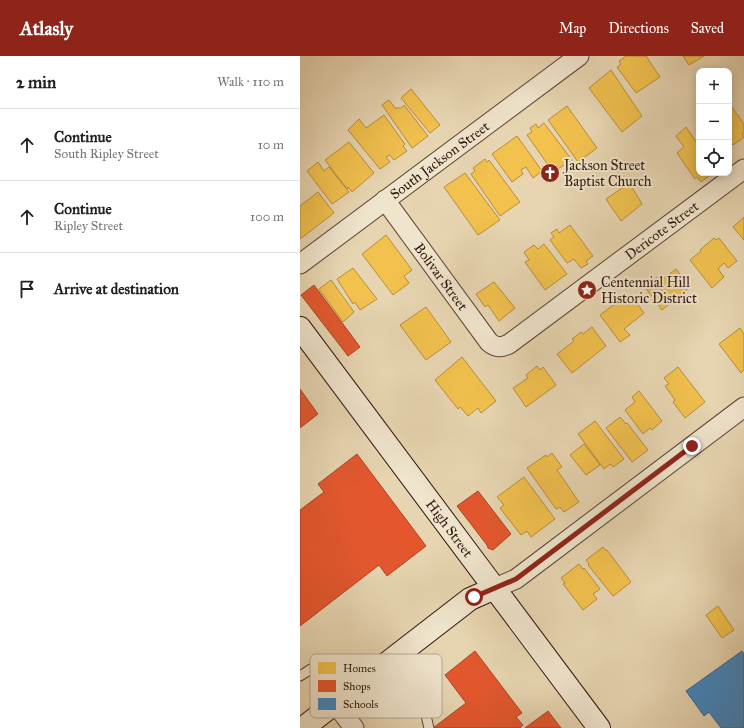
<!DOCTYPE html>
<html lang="en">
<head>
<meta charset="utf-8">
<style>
  :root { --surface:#fff; --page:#f6f6f6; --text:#202124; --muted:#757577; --line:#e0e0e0; --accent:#8f2418 }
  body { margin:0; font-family:"IM FELL Great Primer",serif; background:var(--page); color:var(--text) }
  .controls { position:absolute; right:12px; top:12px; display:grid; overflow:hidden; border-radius:8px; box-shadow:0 2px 10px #0003 }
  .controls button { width:36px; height:36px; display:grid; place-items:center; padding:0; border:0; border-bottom:1px solid var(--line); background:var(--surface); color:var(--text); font:20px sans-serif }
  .stop { position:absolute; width:12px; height:12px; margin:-9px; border:3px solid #8f2418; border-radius:50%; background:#fff }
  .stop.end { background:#8f2418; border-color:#fff; box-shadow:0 1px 4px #0008 }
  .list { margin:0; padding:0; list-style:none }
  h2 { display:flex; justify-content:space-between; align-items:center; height:52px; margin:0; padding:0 16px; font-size:17px }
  h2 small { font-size:13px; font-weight:400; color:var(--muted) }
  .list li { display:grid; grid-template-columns:26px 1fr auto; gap:12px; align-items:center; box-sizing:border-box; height:72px; padding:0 16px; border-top:1px solid var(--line) }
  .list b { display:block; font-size:15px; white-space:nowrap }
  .list p { margin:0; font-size:13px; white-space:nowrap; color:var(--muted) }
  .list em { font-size:13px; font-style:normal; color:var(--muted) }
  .icon { flex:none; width:22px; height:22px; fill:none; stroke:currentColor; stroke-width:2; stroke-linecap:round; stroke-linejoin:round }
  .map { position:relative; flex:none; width:444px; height:672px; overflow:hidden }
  header { display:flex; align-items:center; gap:24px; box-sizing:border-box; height:56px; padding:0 20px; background:var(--accent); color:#fff }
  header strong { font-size:19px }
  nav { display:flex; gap:22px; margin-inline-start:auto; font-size:14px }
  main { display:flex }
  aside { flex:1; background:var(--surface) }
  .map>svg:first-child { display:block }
  .homes { fill:#f2c14e; stroke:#b78d3a }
  .shops { fill:#e4572e; stroke:#ad4323 }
  .schools { fill:#3f88c5; stroke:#3a658d }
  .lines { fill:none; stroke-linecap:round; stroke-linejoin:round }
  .lane-casing { stroke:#5c4434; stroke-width:11 }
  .street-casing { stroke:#5c4434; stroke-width:21 }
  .secondary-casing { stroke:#2e140a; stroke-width:24 }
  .lane { stroke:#efe4cc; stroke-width:9 }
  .street { stroke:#efe4cc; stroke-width:19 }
  .secondary { stroke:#efe4cc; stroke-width:22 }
  .route { stroke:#8f2418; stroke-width:5 }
  .labels { text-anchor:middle; stroke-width:4; stroke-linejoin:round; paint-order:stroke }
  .street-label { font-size:14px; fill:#2e140a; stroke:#efe4cc }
  .poi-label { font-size:14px; fill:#2e140a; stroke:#efe4cc; text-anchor:start }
  .key { fill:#efe4cc; stroke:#b5a692; stroke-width:1 }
  .key-label { font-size:11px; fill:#2e140a }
</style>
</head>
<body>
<header>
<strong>Atlasly</strong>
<nav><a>Map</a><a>Directions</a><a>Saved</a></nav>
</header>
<main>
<aside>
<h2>2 min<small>Walk · 110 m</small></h2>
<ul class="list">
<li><svg class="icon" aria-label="ahead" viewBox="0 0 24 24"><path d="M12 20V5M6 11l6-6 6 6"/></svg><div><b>Continue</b><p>South Ripley Street</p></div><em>10 m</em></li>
<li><svg class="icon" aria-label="ahead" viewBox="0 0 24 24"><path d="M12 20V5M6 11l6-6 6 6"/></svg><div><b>Continue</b><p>Ripley Street</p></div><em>100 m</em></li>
<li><svg class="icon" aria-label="arrive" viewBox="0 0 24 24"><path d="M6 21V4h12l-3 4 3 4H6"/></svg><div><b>Arrive at destination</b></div></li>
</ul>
</aside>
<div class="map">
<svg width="444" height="672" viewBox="0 0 444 672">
  <rect width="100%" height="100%" fill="#e7d5b1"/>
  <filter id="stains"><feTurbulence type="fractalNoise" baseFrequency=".005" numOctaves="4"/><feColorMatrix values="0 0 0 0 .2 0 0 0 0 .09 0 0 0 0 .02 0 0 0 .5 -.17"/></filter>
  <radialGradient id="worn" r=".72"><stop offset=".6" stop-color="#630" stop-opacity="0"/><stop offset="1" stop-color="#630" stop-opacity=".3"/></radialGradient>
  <path class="homes" d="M326 0H346L360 21 336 37 317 11 321 8 319 5Z
    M383 0H404L389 9Z
    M311 14 342 60 322 76 289 32Z
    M111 33 140 69 130 77 101 42Z
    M89 44 95 52H101L104 49 128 80 112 92 82 49Z
    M267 50 297 92 278 106 248 64Z
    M431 50 444 68V77L442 78 444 81 433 89 431 87 429 88V51Z
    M84 59 105 88 103 90 107 95 94 104 90 99 86 101 90 106 80 113 48 74 59 63 66 72Z
    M244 67 272 104 253 116 227 79 232 76 230 72 236 68 238 72Z
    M386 71 399 90V117H413L401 126 397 121 395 123 377 97 384 91 376 80Z
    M217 80 242 115 233 122 226 111 221 114 223 118 212 126 192 98Z
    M49 86 74 117 52 136 48 131 47 133 25 104Z
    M185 103 187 106 189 104 220 146 200 160 171 118 175 115 173 112Z
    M18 106 24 115 29 111 49 136 32 148 7 115Z
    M165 117 200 164 178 179 144 131Z
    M327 123 342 148 321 165 306 143 322 132 321 128Z
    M18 136 34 157 0 183V150Z
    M444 161V184L433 171Z
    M270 169 293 200 286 205 288 208 281 212 274 203 267 207 250 184 254 181 251 177 257 173 259 177Z
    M86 179 112 214 104 220 109 227 93 239 62 198Z
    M414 182 416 184 419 182 437 205 428 212 424 207 418 213 424 221 412 232 390 204 401 195 400 194Z
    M244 188 267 218 245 234 225 206 229 204 224 196 234 189 238 193Z
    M53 212 77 243 60 254 55 246 53 248 37 223Z
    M376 213 390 231 362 254 345 231 359 220 362 224Z
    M31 224 54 256 43 266 19 233Z
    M194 226 215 252 199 265 188 249 185 251 176 238Z
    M330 238 344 257 324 273 330 279 320 286 300 259 316 247 318 249Z
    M126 251 151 286 126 304 100 269Z
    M292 271 306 290 272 317 257 298 274 285 272 283 281 276 283 278Z
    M440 272 444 278V314L441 317 419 288Z
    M162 301 196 345 181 357 178 352 168 360 160 351 158 353 135 324Z
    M237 310 240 314 243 311 256 329 226 351 213 332 228 322 226 319Z
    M378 311 405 346 385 362 373 346 375 344 365 330 369 328 364 322Z
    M339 335 362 365 352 374 350 372 343 378 325 354 335 346 332 341Z
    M320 361 326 368 327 367 348 394 332 406 306 372Z
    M295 365 324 403 313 411 310 408 304 413 278 378Z
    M284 388 300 409 286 419 270 399Z
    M252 397 262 411 257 414 279 446 264 456 260 451 256 453 227 412 246 399 247 401Z
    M224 421 255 463 231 481 227 475 221 479 200 452 204 449 197 441Z
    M303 491 306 495 307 494 331 526 313 540 288 509 289 508 286 504Z
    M279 508 283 513 284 512 300 533 293 538 297 543 283 554 263 528 265 527 261 522Z
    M418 550 434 574 422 582 406 559Z"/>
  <path class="shops" d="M14 229 60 291 48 300 1 239Z
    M0 333 18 358 0 372Z
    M57 398 126 490 87 520 79 509 0 570V454L24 436 18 428Z
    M178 435 211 478 193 494 188 492 187 489 157 450Z
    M175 595 222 657 216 661 223 669 220 672H133L166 647 145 619Z
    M248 655 261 672H225Z"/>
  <path class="schools" d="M442 595 444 598V672H421L409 656 404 660 386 635Z"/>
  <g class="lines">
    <g class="lane-casing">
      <path id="lane" d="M97 600 121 639 129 672
        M0 620 11 613 34 615 53 633"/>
    </g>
    <g class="street-casing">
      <g id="street">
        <path id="s1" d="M85 144 189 286C196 292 201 292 209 288L444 113"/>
        <path id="s2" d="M0 208 279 0"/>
        <path d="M195 532 216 523 444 351"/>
        <path d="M35 647 54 672"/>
      </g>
    </g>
    <g class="secondary-casing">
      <g id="secondary">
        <path id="s3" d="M0 272 299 672"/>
        <path d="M3 672 170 543 195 532"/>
      </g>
    </g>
    <use href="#lane" class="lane"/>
    <use href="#street" class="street"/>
    <use href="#secondary" class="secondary"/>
  </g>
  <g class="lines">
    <path class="route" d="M174 541 216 523 392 390"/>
  </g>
  <defs>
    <g id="church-disc" transform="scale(1)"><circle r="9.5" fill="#8f2418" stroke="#efe4cc"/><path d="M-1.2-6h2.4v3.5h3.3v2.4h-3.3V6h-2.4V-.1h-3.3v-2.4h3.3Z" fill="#fff"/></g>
    <g id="sight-disc" transform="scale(1)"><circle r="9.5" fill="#8f2418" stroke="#efe4cc"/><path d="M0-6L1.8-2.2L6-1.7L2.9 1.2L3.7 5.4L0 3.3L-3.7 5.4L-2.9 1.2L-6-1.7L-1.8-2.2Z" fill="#fff"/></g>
  </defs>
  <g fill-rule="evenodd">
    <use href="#church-disc" x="250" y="117"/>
    <use href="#sight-disc" x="287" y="234"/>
  </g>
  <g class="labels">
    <g class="street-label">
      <text dy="5" stroke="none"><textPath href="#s2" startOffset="174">South Jackson Street</textPath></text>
      <text dy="5" stroke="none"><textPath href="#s1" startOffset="388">Dericote Street</textPath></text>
      <text dy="5" stroke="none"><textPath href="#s1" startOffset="95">Bolivar Street</textPath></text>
      <text dy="5" stroke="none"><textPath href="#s3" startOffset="250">High Street</textPath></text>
    </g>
    <g class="poi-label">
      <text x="264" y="114">Jackson Street<tspan x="264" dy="16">Baptist Church</tspan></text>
      <text x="301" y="231">Centennial Hill<tspan x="301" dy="16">Historic District</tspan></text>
    </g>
  </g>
  <rect x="10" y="598" width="132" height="64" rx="6" class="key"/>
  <rect x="18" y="606" width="18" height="12" fill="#f2c14e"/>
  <rect x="18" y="624" width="18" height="12" fill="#e4572e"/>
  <rect x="18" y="642" width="18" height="12" fill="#3f88c5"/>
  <g class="key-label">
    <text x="43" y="616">Homes</text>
    <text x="43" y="634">Shops</text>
    <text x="43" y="652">Schools</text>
  </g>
  <rect width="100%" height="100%" filter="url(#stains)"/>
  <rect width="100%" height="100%" fill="url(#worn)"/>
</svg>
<div class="controls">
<button>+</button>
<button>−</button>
<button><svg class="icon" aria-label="locate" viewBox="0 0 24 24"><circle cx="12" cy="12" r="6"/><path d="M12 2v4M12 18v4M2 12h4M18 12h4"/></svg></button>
</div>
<div class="stop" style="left:174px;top:541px"></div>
<div class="stop end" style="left:392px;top:390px"></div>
</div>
</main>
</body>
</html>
